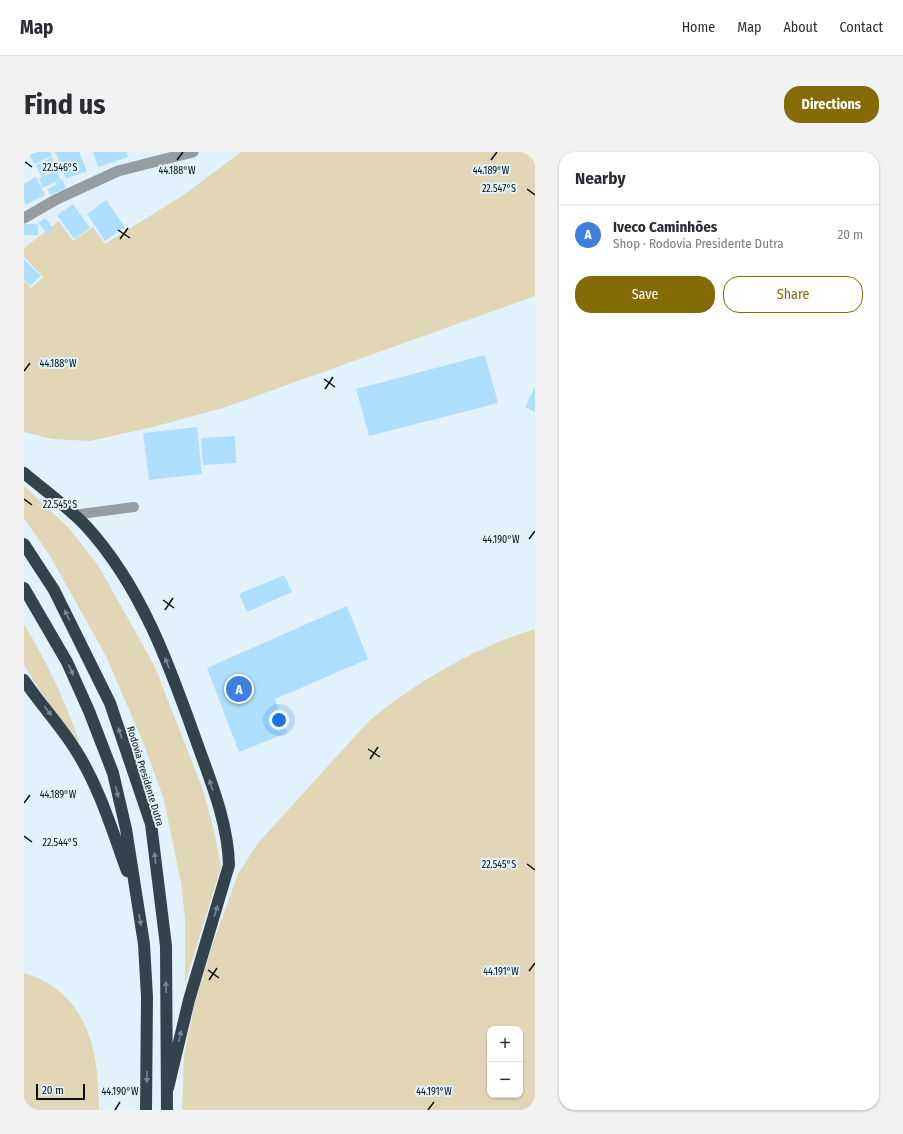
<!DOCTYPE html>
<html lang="en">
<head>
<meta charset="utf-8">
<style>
  :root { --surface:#fff; --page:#f2f2f3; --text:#2b2b33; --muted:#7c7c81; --line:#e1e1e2; --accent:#846b06 }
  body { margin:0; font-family:"Fira Sans Condensed",sans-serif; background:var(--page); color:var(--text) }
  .controls { position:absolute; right:12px; bottom:12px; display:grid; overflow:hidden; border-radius:8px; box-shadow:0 1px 3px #0004 }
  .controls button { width:36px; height:36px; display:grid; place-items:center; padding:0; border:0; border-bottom:1px solid var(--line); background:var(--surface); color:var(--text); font:20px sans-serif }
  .scale { position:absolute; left:12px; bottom:10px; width:49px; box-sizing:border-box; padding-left:4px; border:2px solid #070e12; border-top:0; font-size:11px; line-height:14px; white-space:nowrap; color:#070e12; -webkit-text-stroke:3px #e2f2fc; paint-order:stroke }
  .you { position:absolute; left:255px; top:568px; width:14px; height:14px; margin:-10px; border:3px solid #fff; border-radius:50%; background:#1a73e8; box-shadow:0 0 0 6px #1a73e833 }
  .badge { display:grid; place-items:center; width:26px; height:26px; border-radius:50%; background:var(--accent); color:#fff; font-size:13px; font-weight:700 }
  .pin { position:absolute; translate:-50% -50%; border:2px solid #fff; box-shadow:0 1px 4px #0006 }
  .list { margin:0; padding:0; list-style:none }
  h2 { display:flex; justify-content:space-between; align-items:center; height:52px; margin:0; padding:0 16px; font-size:17px }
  h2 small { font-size:13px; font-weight:400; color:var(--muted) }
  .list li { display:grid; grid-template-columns:26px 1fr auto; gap:12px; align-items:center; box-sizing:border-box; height:60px; padding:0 16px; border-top:1px solid var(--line) }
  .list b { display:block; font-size:15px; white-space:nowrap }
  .list p { margin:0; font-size:13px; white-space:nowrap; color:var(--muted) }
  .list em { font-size:13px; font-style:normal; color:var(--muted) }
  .actions { display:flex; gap:8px; padding:12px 16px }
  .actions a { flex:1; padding:9px 0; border:1px solid var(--accent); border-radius:16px; text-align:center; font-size:14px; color:var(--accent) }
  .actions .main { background:var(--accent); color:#fff }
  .map { position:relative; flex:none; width:511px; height:958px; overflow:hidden; border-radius:16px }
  header { display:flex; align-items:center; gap:24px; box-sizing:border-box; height:56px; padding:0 20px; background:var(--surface); border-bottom:1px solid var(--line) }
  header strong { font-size:19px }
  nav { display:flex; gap:22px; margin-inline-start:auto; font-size:14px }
  .intro { display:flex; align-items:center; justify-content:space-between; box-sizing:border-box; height:96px; padding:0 24px }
  h1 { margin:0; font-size:28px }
  .button { padding:10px 18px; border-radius:16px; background:var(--accent); color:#fff; font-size:14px; font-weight:700 }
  main { display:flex; gap:24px; padding:0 24px }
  aside { flex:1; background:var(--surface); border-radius:16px; box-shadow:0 1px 3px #0004 }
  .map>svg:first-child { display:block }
  .green { fill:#e1d6b6; fill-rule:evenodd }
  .building { fill:#afdfff }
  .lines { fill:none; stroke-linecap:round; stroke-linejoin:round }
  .service { stroke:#959da3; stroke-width:10 }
  .minor { stroke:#959da3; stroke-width:11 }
  .motorway { stroke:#33434d; stroke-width:12 }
  .oneway { fill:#798993 }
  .ticks { fill:none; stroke:#070e12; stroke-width:1.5 }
  .labels { text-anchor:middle; stroke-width:4; stroke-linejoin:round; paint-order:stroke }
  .street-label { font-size:10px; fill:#070e12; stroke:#e2f2fc }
  .ticks-label { font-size:10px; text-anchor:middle; fill:#070e12; stroke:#e2f2fc; stroke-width:4; stroke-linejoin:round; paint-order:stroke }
</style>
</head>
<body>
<header>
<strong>Map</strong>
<nav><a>Home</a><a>Map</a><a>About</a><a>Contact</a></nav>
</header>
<div class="intro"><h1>Find us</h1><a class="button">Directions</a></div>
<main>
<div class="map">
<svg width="511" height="958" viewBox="0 0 511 958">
  <rect width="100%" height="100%" fill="#e2f2fc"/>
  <path class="green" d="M217 0H511V144L199 256 129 275 66 289 28 287 0 280V129L7 136 19 125 0 105V96L35 69 49 89 69 75 81 92 158 44Z
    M0 334 44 375 74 413 130 513 178 635 190 678 197 715 161 832V767L157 731 140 648 121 595 82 504 26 404 0 366Z
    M0 472C24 512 41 548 56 592L16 539 0 513Z
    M511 477V958H158L160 904 171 850 188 794 214 722 234 691 343 571C388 532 454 494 511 477ZM466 877H496V943H466Z
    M0 821C64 840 75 899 75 958H0Z"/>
  <path class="building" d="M4 0H26L28 4 10 12Z
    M31 0H55L63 19 42 27Z
    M69 0H103L104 5 74 15Z
    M28 5 33 16 17 24 12 13Z
    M33 19 36 27 19 36 15 26Z
    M12 25 21 43 2 53 0 48V32Z
    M38 27 42 36 26 43 23 37 32 33 31 30Z
    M82 48 101 75 81 89 63 62Z
    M49 52 66 76 50 87 33 63Z
    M21 66 30 77 23 82 14 71Z
    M0 72H14V83H0Z
    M0 107 17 124 6 134 0 128Z
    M461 203 474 251 345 284 332 237Z
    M511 235V260L501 255Z
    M173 275 178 322 125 328 119 281Z
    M211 284 212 311 179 313 177 286Z
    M260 423 268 440 223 460 215 442Z
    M323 454 344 507 251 547 263 581 215 600 183 516Z"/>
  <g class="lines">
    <path class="service" d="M49 363 110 355"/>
    <path class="minor" d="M0 66 33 47 94 19 169 0"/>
    <path class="motorway" d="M0 321C20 338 44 355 62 374 118 435 146 515 173 591 187 630 204 671 205 713L165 848 144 936
      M0 392 30 438 86 551 127 672 142 794 143 958
      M0 436 43 510 65 559 89 621 102 677 120 792 123 845 122 958
      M0 528C16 552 36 573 51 597 75 634 88 678 103 719"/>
  </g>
  <defs><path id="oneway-solid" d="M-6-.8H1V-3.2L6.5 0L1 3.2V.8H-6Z"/></defs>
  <g class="oneway">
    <use href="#oneway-solid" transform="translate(43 463) rotate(-116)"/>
    <use href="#oneway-solid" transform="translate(143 511) rotate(-112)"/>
    <use href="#oneway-solid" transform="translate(47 518) rotate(66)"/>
    <use href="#oneway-solid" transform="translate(24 559) rotate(52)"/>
    <use href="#oneway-solid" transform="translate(96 581) rotate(-108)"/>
    <use href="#oneway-solid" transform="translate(187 633) rotate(-108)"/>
    <use href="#oneway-solid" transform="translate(93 640) rotate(76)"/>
    <use href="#oneway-solid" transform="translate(131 706) rotate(-97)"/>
    <use href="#oneway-solid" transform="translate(192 759) rotate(-72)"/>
    <use href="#oneway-solid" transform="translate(116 768) rotate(81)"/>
    <use href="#oneway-solid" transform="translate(142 835) rotate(-91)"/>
    <use href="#oneway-solid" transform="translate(156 884) rotate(-76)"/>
    <use href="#oneway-solid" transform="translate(123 925) rotate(90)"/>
  </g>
  <path class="ticks" d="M153 8 159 0M467 8 473 0M0 9 8 15M503 37 511 43M94 78 106 86M96 87 104 76M0 219 6 211M300 227 311 235M301 237 309 225M0 347 8 353M505 387 511 379M139 448 150 456M141 458 149 446M344 597 356 605M346 607 354 595M0 651 6 643M0 684 8 690M503 712 511 718M184 818 195 826M505 819 511 811M185 828 193 816M91 958 96 950M404 958 410 950"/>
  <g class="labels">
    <g class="street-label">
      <text transform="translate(122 624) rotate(73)" y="4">Rodovia Presidente Dutra</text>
    </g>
  </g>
  <g class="ticks-label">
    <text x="36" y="19">22.546°S</text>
    <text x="153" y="22">44.188°W</text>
    <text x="467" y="22">44.189°W</text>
    <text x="475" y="40">22.547°S</text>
    <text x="34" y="215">44.188°W</text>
    <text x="36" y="356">22.545°S</text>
    <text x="477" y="391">44.190°W</text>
    <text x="34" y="646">44.189°W</text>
    <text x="36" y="694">22.544°S</text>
    <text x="475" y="716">22.545°S</text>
    <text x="477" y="823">44.191°W</text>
    <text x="96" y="943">44.190°W</text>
    <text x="410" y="943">44.191°W</text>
  </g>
</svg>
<div class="controls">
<button>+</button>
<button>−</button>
</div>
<div class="scale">20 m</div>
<div class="you"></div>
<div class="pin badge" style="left:215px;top:537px;background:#3f7fe0">A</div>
</div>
<aside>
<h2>Nearby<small></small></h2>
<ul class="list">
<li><span class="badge" style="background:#3f7fe0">A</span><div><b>Iveco Caminhões</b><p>Shop · Rodovia Presidente Dutra</p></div><em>20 m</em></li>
</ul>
<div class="actions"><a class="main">Save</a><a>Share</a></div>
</aside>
</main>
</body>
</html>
